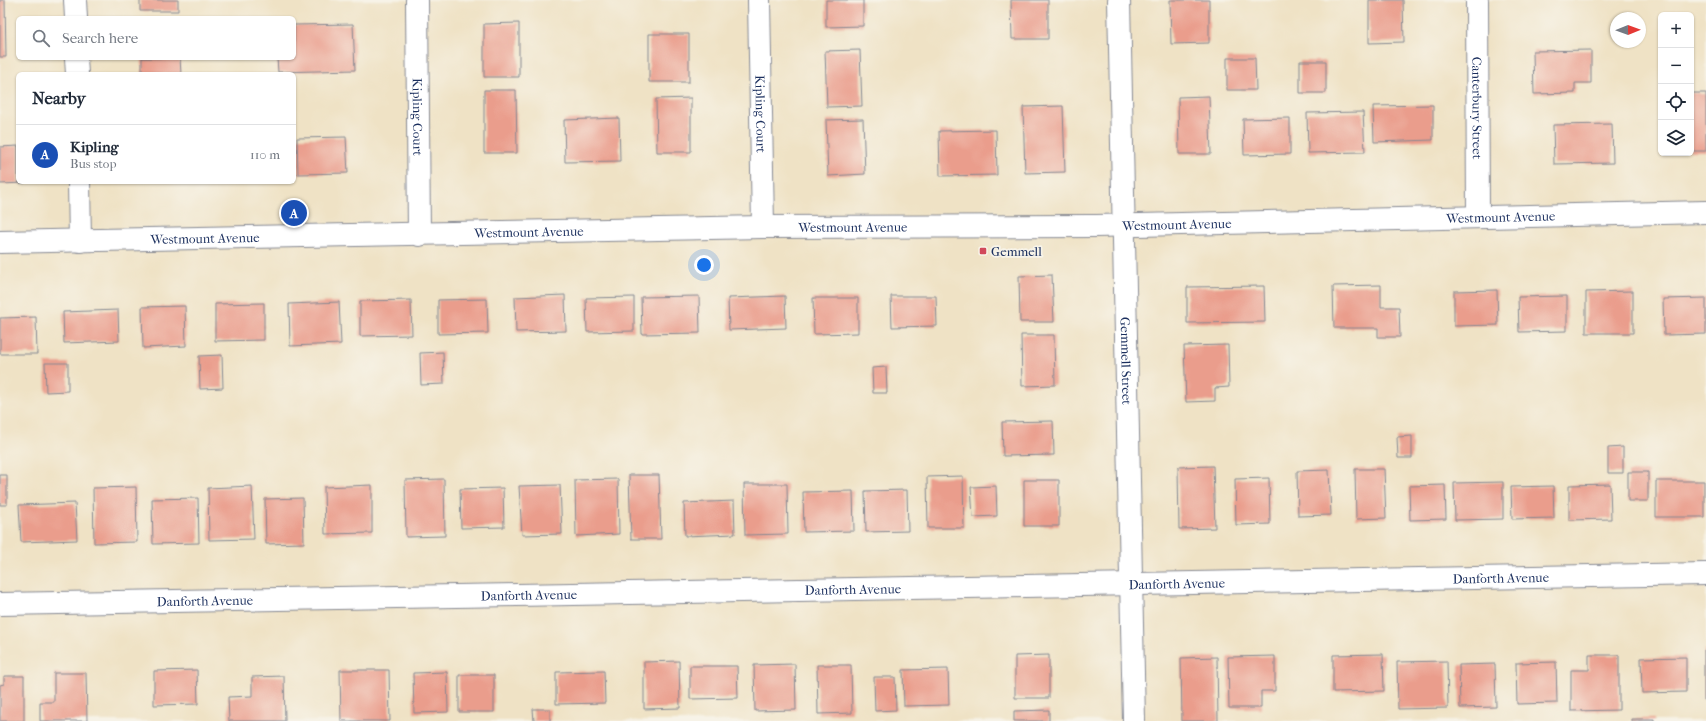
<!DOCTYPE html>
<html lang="en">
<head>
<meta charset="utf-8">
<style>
  :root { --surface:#fff; --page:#f6f6f7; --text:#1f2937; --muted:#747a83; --line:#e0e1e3; --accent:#db2777 }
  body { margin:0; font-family:"IM FELL French Canon",serif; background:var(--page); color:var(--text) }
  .controls { position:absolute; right:12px; top:12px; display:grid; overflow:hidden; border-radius:6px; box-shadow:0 1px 3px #0004 }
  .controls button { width:36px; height:36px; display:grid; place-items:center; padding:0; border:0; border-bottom:1px solid var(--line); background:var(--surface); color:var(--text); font:20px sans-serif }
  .compass { position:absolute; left:1610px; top:12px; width:36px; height:36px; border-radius:50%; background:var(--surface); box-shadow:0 1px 3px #0004; rotate:89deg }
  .you { position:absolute; left:704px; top:265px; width:14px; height:14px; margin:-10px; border:3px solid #fff; border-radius:50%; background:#1a73e8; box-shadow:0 0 0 6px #1a73e833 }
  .badge { display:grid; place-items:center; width:26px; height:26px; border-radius:50%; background:var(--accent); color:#fff; font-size:13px; font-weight:700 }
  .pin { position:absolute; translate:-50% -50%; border:2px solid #fff; box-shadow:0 1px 4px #0006 }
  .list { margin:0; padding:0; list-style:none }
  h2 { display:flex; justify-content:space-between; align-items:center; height:52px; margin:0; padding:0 16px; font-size:17px }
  h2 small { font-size:13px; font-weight:400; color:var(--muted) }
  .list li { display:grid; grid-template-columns:26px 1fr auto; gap:12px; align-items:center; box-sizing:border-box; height:60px; padding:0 16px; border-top:1px solid var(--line) }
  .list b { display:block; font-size:15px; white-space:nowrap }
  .list p { margin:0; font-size:13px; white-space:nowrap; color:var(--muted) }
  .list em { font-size:13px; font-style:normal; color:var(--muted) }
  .icon { flex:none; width:22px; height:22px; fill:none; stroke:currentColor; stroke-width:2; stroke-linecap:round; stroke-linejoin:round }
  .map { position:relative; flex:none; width:1706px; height:721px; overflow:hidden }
  .search { position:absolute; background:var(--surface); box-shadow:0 1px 3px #0004; left:16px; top:16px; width:280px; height:44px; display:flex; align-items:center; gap:10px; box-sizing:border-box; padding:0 14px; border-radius:6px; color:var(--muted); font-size:15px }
  .panel { position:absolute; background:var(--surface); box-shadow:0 1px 3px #0004; left:16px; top:72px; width:280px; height:112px; border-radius:6px }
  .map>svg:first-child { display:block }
  .building { fill:#ea9d8c }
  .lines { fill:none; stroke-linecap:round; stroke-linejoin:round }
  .minor-casing { stroke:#858892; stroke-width:24 }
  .minor { stroke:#fff; stroke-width:22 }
  .poi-dot { fill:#d1495b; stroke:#f7f3e8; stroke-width:1.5 }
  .labels { text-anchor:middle; stroke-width:3.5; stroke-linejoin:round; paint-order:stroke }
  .street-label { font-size:13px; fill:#1b2f5e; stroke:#f7f3e8 }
  .poi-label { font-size:13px; fill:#1b2f5e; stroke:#f7f3e8; text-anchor:start }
</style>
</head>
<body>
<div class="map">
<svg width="1706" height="721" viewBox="0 0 1706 721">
  <rect width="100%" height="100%" fill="#f7f3e8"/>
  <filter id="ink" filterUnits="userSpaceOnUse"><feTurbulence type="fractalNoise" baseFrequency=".025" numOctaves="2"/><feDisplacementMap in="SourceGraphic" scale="8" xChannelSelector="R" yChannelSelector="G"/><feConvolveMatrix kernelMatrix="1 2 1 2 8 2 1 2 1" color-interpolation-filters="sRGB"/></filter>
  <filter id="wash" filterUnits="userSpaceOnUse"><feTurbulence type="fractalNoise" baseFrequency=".012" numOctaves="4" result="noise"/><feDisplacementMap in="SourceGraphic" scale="16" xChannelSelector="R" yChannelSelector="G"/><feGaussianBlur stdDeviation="0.9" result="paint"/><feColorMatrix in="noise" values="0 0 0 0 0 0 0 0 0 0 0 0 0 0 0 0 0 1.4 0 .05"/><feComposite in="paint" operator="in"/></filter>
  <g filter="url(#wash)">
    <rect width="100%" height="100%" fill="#efe2c5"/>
    <g id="blocks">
      <path class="building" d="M0 0H5L6 57H0Z
        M140 0H178V11H140Z
        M826 0H863V26L826 27Z
        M1011 0H1048V39H1012Z
        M1170 0H1209V43L1171 44Z
        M1369 0H1403L1404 42 1369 43Z
        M519 23V77H484V24Z
        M353 24 355 70 278 72 277 58H294V25Z
        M649 34H689V82H649Z
        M860 50 862 106 827 107 825 51Z
        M1591 50V83H1575V93L1534 94 1533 51Z
        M142 58H180L181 74H142Z
        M1227 58H1255L1256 90H1227Z
        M1300 61H1326V93H1300Z
        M484 90H516L517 153H484Z
        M1691 93H1706V151H1691Z
        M1209 96 1211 154H1179L1178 97Z
        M691 98V152H657L656 99Z
        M1433 105V140L1374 142 1373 106Z
        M1063 106 1065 172 1025 173 1023 107Z
        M1363 112 1365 152 1308 153 1307 113Z
        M619 118 620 161 565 162 564 120Z
        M1290 118V154L1244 155 1243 119Z
        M863 119 865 174 828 176 826 120Z
        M1612 124 1613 163 1554 164 1553 125Z
        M996 130 997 175 940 176 939 131Z
        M346 137 348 173 298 174 297 138Z
        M18 146V182L25 183 0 184V147Z
        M1052 275 1054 322H1020L1019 276Z
        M1381 285V307H1399L1400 337H1378V328H1334L1333 286Z
        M1264 286 1265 322 1187 323V287Z
        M1497 290 1498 325 1454 326V291Z
        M1633 291V333H1586V292Z
        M565 295 566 331 516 332 515 297Z
        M699 296 700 333 642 334 641 297Z
        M785 296 786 328 729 330 728 298Z
        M891 296H936L937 326 892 327Z
        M1567 296V331L1519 332 1518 297Z
        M634 297V331L587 332 586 298Z
        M813 298H858V333L814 334Z
        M1706 298V334L1664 335 1663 299Z
        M487 299 488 333 438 334V300Z
        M411 300 412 335 360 336V301Z
        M339 302 341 344 290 346 289 304Z
        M264 303V340L215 341V304Z
        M185 306 186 346 143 348 142 307Z
        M118 310 119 341 64 343 63 312Z
        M36 317 37 354H0V318Z
        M1021 335H1054L1055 385 1022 386Z
        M1228 345 1229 387 1215 388V401L1186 402 1184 346Z
        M443 352 444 384 421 385 420 353Z
        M222 355 223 388 200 389 199 356Z
        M45 363H68V391L46 392Z
        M886 367 887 393H873L872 368Z
        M1053 421 1054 455 1003 456 1002 422Z
        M1412 436V458H1398L1397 437Z
        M1623 447V473H1608V448Z
        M1213 466 1215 528 1179 529 1178 467Z
        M1355 469H1384L1386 518 1356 519Z
        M1329 470 1331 515 1298 516 1297 471Z
        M1628 472H1648V501H1628Z
        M0 475H7V505H0Z
        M629 475H659L661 539H631Z
        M963 476 964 528H928L927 477Z
        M1269 478 1270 524 1236 525 1235 479Z
        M444 479 445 536 406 537 405 480Z
        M618 479 619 534 576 536 575 480Z
        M1024 480H1059V526H1024Z
        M1656 481H1704V517H1656Z
        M1503 482V519L1455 520 1454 483Z
        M744 484H787L788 534 745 535Z
        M1610 484 1611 519 1569 520V485Z
        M372 485V533L325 534 324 487Z
        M560 485 562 534 522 535 519 486Z
        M1445 485 1446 519 1410 520 1409 486Z
        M252 486 254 539 209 540 208 488Z
        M996 486 997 516 973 517 971 487Z
        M1553 486 1554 518 1512 519 1511 487Z
        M136 487 137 542 94 543 93 488Z
        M503 488 504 527 461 528 460 489Z
        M907 490 908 531 866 532 865 491Z
        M853 491 854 531 804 532 803 492Z
        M198 498 199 543 153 544 152 499Z
        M303 498 304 543 266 544 265 499Z
        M734 501 735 534 685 536 684 503Z
        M75 503 77 540 21 542 19 505Z
        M1704 650H1706V700H1704Z
        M1383 654 1384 691 1333 692V655Z
        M1049 655V698H1015V656Z
        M1589 655H1619V710L1571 711V670H1589Z
        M1275 656V691H1261V708H1229L1228 657Z
        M1217 657 1218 721H1182L1181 658Z
        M1686 657V692L1642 693 1641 658Z
        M679 661 680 708 644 709V662Z
        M1447 661 1448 708 1398 709 1397 662Z
        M1556 662 1557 703 1517 704 1516 663Z
        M795 664 796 710 755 711 754 665Z
        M1495 664 1496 707 1460 708 1459 665Z
        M817 665H851L852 713 818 714Z
        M690 666H737L738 698 690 699Z
        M948 669 949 705 904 706 903 670Z
        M197 670 198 704 154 705V671Z
        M340 670H389L390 721H341Z
        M604 671 605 703 556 704V672Z
        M447 672 448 712 414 713 413 673Z
        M54 673H86L87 721H40V702H54Z
        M459 675H494V712H459Z
        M4 676H24V721H0V685L4 684Z
        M284 676 285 721H229L228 697 252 696V677Z
        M874 677H895L896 710 875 711Z
        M533 709H550V721H534Z
        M1049 710V721H1014V711Z
        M1632 719H1654V721H1632Z"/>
    </g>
  </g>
  <g filter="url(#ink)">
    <use href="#blocks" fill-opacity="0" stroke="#858892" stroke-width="1"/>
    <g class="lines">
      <g class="minor-casing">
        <g id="minor">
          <path d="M75 0 76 18"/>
          <path id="s1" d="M417 0 419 235"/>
          <path id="s2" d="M759 0 763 227"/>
          <path id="s3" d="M1119 0 1134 721"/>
          <path id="s4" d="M1477 0 1478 216"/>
          <path d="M76 58 77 74"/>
          <path d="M79 182 80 241"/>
          <path id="s5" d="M0 242 763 227 1096 226 1706 212"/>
          <path id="s6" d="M0 604 1706 574"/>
        </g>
      </g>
      <use href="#minor" class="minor"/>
    </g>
  </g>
  <rect class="poi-dot" x="979" y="247" width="8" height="8" rx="2"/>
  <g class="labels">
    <g class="street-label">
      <text dy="5" stroke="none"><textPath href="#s4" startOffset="108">Canterbury Street</textPath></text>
      <text dy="5" stroke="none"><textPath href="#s2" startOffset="114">Kipling Court</textPath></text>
      <text dy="5" stroke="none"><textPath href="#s1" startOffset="117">Kipling Court</textPath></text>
      <text dy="5" stroke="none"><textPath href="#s5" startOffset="1501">Westmount Avenue</textPath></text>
      <text dy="5" stroke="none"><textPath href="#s5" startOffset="1177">Westmount Avenue</textPath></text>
      <text dy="5" stroke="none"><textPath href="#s5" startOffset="853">Westmount Avenue</textPath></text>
      <text dy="5" stroke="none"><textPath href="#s5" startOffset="529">Westmount Avenue</textPath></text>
      <text dy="5" stroke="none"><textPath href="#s5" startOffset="205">Westmount Avenue</textPath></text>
      <text dy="5" stroke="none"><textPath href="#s3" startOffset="361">Gemmell Street</textPath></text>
      <text dy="5" stroke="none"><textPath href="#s6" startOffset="1501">Danforth Avenue</textPath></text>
      <text dy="5" stroke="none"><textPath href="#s6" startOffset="1177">Danforth Avenue</textPath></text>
      <text dy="5" stroke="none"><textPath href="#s6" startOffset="853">Danforth Avenue</textPath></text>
      <text dy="5" stroke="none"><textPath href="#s6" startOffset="529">Danforth Avenue</textPath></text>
      <text dy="5" stroke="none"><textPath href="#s6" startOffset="205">Danforth Avenue</textPath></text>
    </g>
    <g class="poi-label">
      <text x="991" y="256">Gemmell</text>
    </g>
  </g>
</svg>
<div class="controls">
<button>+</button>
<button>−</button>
<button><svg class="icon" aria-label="locate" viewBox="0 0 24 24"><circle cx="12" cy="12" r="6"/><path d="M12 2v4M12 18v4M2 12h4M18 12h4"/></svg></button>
<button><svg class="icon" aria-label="layers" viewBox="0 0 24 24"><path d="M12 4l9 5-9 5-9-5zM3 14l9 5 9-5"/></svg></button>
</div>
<svg class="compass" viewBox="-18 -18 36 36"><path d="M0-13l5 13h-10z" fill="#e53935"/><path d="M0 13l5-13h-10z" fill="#747a83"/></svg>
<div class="you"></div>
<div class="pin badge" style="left:294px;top:213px;background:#1a4fb4">A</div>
<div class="search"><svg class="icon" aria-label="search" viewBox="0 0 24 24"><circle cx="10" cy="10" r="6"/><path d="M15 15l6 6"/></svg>Search here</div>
<section class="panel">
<h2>Nearby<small></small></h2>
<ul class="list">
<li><span class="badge" style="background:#1a4fb4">A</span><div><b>Kipling</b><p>Bus stop</p></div><em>110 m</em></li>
</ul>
</section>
</div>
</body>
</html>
